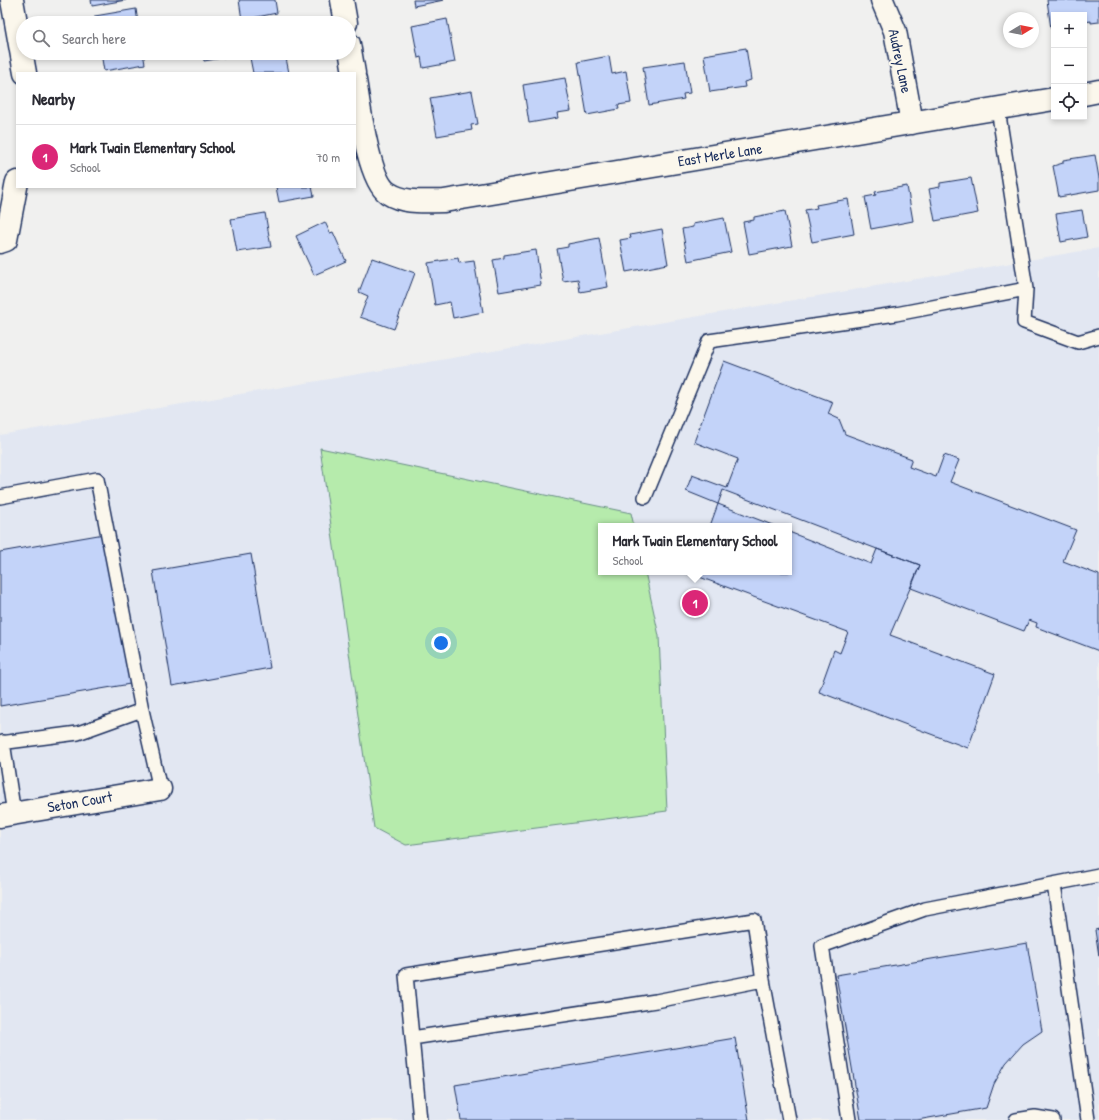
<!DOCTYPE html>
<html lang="en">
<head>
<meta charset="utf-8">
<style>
  :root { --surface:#fff; --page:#f2f2f3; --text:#2b2b33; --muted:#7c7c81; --line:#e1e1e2; --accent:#db2777 }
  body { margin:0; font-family:"Patrick Hand",sans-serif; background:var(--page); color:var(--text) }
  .controls { position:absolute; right:12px; top:12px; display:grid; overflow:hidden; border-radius:0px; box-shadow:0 2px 6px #0003 }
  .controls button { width:36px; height:36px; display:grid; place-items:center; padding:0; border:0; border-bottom:1px solid var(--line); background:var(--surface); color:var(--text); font:20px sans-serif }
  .compass { position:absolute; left:1003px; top:12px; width:36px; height:36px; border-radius:50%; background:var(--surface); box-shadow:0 2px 6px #0003; rotate:80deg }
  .you { position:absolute; left:441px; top:643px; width:14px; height:14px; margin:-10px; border:3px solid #fff; border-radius:50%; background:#1a73e8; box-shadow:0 0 0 6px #1a73e833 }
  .badge { display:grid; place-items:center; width:26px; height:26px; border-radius:50%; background:var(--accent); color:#fff; font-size:13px; font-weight:700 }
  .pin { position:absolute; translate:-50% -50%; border:2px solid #fff; box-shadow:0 1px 4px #0006 }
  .popup { position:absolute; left:598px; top:523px; width:194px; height:52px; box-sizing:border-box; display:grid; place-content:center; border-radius:0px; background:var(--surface); filter:drop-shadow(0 1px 3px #0005); font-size:13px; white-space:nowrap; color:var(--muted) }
  .popup b { font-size:15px; color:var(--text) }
  .popup::after { content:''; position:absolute; left:50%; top:100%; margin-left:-8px; border:8px solid transparent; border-top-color:var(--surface) }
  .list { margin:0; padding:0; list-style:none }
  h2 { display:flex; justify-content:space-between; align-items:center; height:52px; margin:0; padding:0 16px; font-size:17px }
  h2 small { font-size:13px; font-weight:400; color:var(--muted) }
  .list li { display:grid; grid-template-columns:26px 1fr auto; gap:12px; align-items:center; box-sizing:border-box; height:64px; padding:0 16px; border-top:1px solid var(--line) }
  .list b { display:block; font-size:15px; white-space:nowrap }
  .list p { margin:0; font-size:13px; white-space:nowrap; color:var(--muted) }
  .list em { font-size:13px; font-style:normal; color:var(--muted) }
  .icon { flex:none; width:22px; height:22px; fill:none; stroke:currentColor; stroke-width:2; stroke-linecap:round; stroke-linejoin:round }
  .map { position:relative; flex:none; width:1099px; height:1120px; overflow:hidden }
  .search { position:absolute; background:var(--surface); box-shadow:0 2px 6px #0003; left:16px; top:16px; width:340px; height:44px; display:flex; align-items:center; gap:10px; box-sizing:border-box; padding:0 14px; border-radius:22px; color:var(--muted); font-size:15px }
  .panel { position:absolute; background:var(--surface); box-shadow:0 2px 6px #0003; left:16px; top:72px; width:340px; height:116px; border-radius:0px }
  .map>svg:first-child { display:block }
  .built { fill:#e2e7f2; fill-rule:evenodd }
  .green { fill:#b6ebac; stroke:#688d85 }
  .building { fill:#c3d3f9; stroke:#1b2f5e }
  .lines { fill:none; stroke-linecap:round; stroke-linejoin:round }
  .service-casing { stroke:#1b2f5e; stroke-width:16 }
  .minor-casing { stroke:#1b2f5e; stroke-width:25 }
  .service { stroke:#fbf7ec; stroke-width:13 }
  .minor { stroke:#fbf7ec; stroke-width:22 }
  .labels { text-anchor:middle; stroke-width:4; stroke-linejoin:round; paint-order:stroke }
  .street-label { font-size:15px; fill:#1b2f5e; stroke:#fbf7ec }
</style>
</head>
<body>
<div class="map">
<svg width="1099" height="1120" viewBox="0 0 1099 1120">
  <rect width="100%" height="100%" fill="#f0f0ef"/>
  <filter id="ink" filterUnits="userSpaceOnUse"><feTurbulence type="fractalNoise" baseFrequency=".025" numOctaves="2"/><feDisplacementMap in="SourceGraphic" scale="8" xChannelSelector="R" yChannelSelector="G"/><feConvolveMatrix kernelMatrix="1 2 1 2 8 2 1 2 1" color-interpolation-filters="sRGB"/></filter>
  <g filter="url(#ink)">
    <path class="built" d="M1099 248V1120H0V435ZM601 526H789V572H601Z"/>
    <path class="green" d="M320 448 631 513 634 526H601V572H645L659 636 667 811 406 845 374 828Z"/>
    <path class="building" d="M91 0H126L92 6Z
      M239 0H275L277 13 242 20Z
      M413 0H444L414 6Z
      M1047 0H1099V22L1091 23V21L1084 22V15H1054V29H1051Z
      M136 9 138 23H96L95 16Z
      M447 19 455 62 423 68 421 57 418 58 412 26Z
      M746 48 751 80 744 82 745 87 710 92 704 55Z
      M101 53H143L145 64 104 71Z
      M203 53H227L228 57 204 61Z
      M249 53H285L289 73H253Z
      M609 56 612 74 626 71 631 103 618 105 619 109 587 115 578 62Z
      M685 61 690 93 683 94 684 99 649 105 643 67Z
      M565 78 571 111 557 113 558 118 529 123 523 85Z
      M472 91 478 124 471 125 472 130 437 136 430 98Z
      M1095 155 1099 178V190L1059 197 1053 166 1063 163V160Z
      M971 178 978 213 935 221 929 189 940 187V183Z
      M907 186 913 221 871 229 865 197 876 195 875 192Z
      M276 187H312L314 196 279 202Z
      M848 199 854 234 812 242 805 210 817 208 816 205Z
      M1082 210 1087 237 1061 242 1056 214Z
      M785 211 792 246 749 254 743 222 754 220V217Z
      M265 213 271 247 237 252 231 219Z
      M724 218 731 252 688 261 682 229 693 227V224Z
      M325 222 330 233 333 232 346 261 314 275 296 236Z
      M662 229 668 264 626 272 620 240 631 238 630 235Z
      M599 238 608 287 580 292 578 279 563 281 557 249 568 247V244Z
      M536 250 541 285 499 292 493 260 504 258V255Z
      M372 258 415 273 394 329 360 317 368 296 359 292Z
      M458 258 459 263 474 261 483 312 453 318 450 302 435 305 428 263Z
      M724 361 833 402 828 414 839 419 845 434 912 459 909 467 936 477 944 455 959 460 950 482 1076 530 1063 561 1099 575V651L1036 627 1037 623 1029 620 1024 631 911 588 920 565 877 549 723 490 718 504 686 491 692 475 727 488 738 459 694 442Z
      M718 504 775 526H710Z
      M789 532 871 564 877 549 920 565 890 635 995 674 968 748 819 692 834 650 840 653 848 632 694 575 695 572H789Z
      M104 534 130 684 0 706V552Z
      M251 554 270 668 172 686 153 571Z
      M1099 929V956L1095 930Z
      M1027 943 1042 1031 1023 1044 1006 1063 994 1084 986 1108 917 1120H861L836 975Z
      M735 1038 749 1120H461L455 1085Z"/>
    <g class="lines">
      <g class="service-casing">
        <path id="service" d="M998 109 1026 289 1024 322 1078 342 1099 336
          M0 497 97 479 142 710 78 733 0 743
          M645 497 709 341 896 314 1026 289
          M142 710 160 789
          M3 742 14 814
          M1054 884 1088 1120
          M412 1038 656 1001 763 980
          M420 1120 406 975 754 920 763 980 789 1120
          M849 1120 822 946 925 909 1099 875
          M1016 1120 1035 1117 1053 1120"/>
      </g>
      <g class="minor-casing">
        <path id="minor" d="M12 0 25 73
          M342 0 346 23
          M882 0 895 31 912 123
          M349 44 354 73
          M355 80C359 104 368 180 388 193 405 204 425 201 444 201L1054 99
          M1084 94 1099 91
          M0 242 6 240 17 182
          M0 816 160 789"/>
      </g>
      <use href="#service" class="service"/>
      <use href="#minor" class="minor"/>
    </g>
  </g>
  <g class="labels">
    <g class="street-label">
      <text transform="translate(900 61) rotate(78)" y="5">Audrey Lane</text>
      <text transform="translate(720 155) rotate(-9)" y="5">East Merle Lane</text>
      <text transform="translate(80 802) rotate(-10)" y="5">Seton Court</text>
    </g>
  </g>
</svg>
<div class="controls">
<button>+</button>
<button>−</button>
<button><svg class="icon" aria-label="locate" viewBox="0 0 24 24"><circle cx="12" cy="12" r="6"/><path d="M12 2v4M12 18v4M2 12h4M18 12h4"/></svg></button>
</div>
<svg class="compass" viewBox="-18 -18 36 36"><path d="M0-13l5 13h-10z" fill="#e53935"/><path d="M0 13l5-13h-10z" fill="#7c7c81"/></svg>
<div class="you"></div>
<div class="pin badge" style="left:695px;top:603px">1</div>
<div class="popup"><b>Mark Twain Elementary School</b>School</div>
<div class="search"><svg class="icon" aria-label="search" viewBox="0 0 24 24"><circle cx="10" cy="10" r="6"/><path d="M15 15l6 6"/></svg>Search here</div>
<section class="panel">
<h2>Nearby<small></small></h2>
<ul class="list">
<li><span class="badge">1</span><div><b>Mark Twain Elementary School</b><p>School</p></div><em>70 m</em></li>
</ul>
</section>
</div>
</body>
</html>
